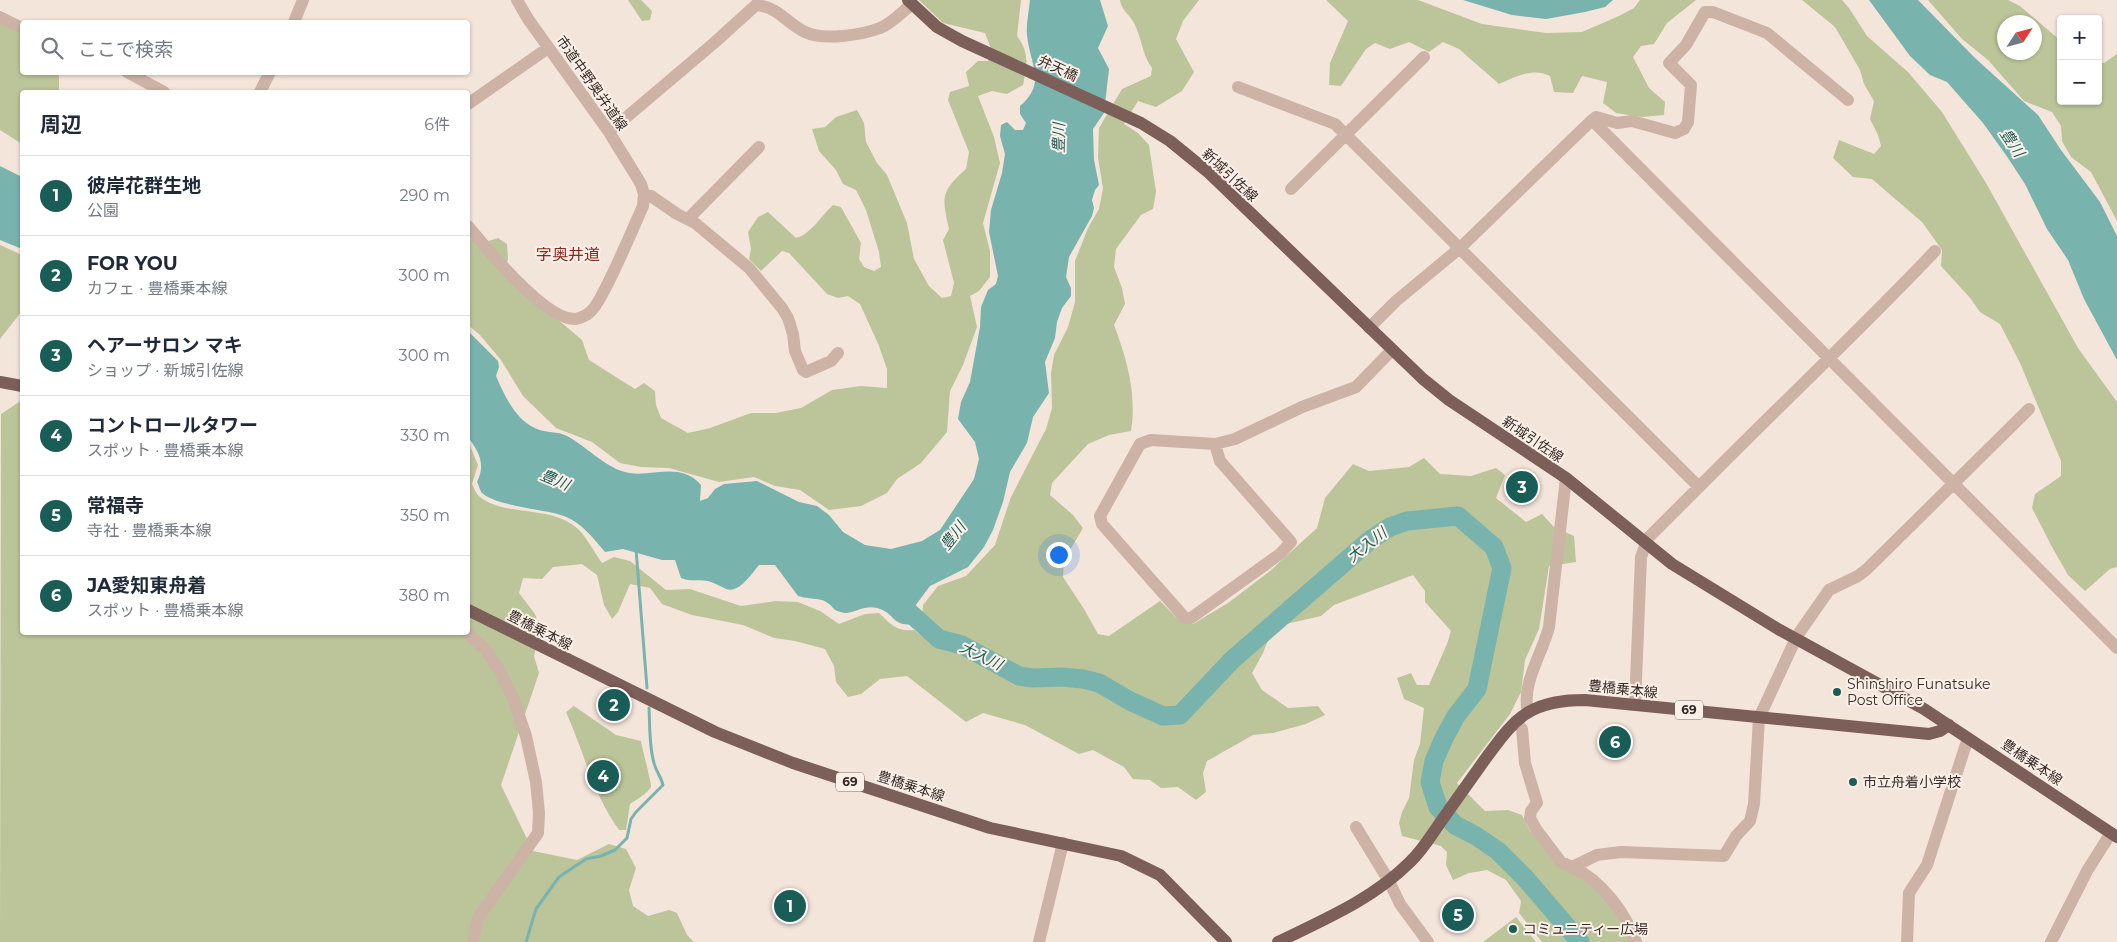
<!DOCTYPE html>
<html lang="ja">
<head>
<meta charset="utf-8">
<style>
  :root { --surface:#fff; --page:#f2f2f3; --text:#1f2937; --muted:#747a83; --line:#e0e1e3; --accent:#1a5d57 }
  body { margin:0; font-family:Montserrat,"Noto Sans JP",sans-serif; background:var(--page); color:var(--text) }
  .controls { position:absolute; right:15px; top:15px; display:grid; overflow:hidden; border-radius:5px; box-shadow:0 1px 4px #0004 }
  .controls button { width:45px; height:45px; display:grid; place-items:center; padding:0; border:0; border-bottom:1px solid var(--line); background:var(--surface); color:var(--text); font:25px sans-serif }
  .compass { position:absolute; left:1997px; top:15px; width:45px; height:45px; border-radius:50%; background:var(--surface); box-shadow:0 1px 4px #0004; rotate:54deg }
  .you { position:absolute; left:1058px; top:554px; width:18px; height:18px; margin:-12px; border:4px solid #fff; border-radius:50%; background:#1a73e8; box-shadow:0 0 0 8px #1a73e833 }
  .badge { display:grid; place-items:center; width:32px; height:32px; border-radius:50%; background:var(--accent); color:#fff; font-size:16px; font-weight:700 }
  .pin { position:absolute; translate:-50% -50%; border:2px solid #fff; box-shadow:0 1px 5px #0006 }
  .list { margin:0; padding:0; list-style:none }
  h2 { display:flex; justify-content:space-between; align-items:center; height:65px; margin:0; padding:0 20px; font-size:21px }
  h2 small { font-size:16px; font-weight:400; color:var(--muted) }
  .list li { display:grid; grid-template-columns:32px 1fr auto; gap:15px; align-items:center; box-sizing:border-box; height:80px; padding:0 20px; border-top:1px solid var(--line) }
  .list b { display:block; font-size:19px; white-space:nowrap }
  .list p { margin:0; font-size:16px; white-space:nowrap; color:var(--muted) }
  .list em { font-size:16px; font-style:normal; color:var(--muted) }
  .icon { flex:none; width:28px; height:28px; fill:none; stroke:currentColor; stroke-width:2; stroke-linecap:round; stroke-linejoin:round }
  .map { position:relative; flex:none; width:2117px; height:942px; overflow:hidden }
  .search { position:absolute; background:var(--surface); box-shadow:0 1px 4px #0004; left:20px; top:20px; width:450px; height:55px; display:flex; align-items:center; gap:12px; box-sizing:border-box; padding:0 18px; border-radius:5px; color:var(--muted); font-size:19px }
  .panel { position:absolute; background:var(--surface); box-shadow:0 1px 4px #0004; left:20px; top:90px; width:450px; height:545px; border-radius:5px }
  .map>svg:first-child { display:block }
  .green { fill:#bcc49a; fill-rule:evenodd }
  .water { fill:#78b3ad }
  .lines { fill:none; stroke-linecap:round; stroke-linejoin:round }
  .stream { stroke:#78b3ad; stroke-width:3 }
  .river { stroke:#78b3ad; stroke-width:19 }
  .minor { stroke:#cdb2a6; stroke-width:12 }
  .major { stroke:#7b5f58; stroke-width:12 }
  .poi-dot { fill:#1a5d57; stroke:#fbf0e8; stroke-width:2 }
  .labels { text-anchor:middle; stroke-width:4; stroke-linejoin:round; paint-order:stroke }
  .shield { fill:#fbf0e8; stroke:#726662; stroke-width:1 }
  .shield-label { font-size:12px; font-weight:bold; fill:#382b28 }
  .street-label { font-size:14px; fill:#382b28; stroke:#fbf0e8 }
  .poi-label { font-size:14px; fill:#382b28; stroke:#fbf0e8; text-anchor:start }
  .water-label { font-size:15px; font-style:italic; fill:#1a5d57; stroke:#fbf0e8 }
  .quarter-label { font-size:16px; fill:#8d261b; stroke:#fbf0e8 }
</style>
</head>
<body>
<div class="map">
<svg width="2117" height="942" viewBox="0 0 2117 942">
  <rect width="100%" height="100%" fill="#f4e5db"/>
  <path class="green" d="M628 0H641L652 11 650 20 642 21Z
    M919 0H1021L1017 36C1030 54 1027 65 1023 85L1007 94 992 91 978 96 994 137 1000 163 983 223 990 251V277L979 291 970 296 977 327 963 365 950 391 947 432 921 463 897 479 887 493 861 506 829 510 800 490 775 486 754 477 719 482 669 468 641 467 620 463 592 442 556 428 523 396 501 360 480 335 468 325V237L479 244 498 238 507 244 508 259 503 273 582 340 589 360 635 389 644 383 655 391 656 405 661 418 688 433 710 428 751 413H776L801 408 832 390 861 386 887 388V369L879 346 860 304 848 296 838 298 827 294 789 253 782 251 761 271 749 259 751 249 748 232 758 217 768 212 796 238C811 234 821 216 833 205L841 207 861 243 859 259 864 267 874 271 881 267 879 252 866 210 856 190 843 184 836 170 819 151 812 129 825 127 836 117 857 110 864 123 866 142 877 163 887 175 907 223 914 259 929 286 942 298 951 296 954 283 943 240 949 229C942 197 940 192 966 169L969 152 948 100 950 92 969 86 966 72 978 61H988L990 46 985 33 943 23Z
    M1120 0H1199L1183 21 1176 39 1194 72 1182 91 1156 107 1138 101 1124 124 1138 133 1149 145 1156 192 1153 209 1141 215 1116 249 1114 267 1122 288 1125 304 1114 325C1127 359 1137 395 1131 431L1109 435 1088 444 1052 483 1050 495 1073 515 1083 528 1064 560 1063 577 1084 609 1098 634 1109 636 1160 601 1177 618 1193 624 1228 603 1270 571 1317 528 1325 498 1353 464 1369 471 1409 467 1424 458 1440 474 1471 476 1496 468 1505 475 1496 498 1526 522 1542 514 1554 527 1574 536 1576 562 1549 566 1539 629 1525 660 1521 692 1510 714 1457 783 1485 811 1508 810 1522 815 1530 831 1554 857 1602 893 1634 942H1542L1519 913 1521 901 1506 880 1487 870 1469 873 1453 880 1446 865 1447 852 1441 846 1402 836 1399 823 1402 812 1409 798 1414 760 1420 744 1424 708 1404 699 1397 678 1411 673 1417 685H1429L1447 644 1451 631 1425 602V591L1413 575 1334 605 1321 616 1282 625 1271 633 1263 653 1252 673 1262 690 1288 708 1318 706 1325 715 1306 724 1273 733 1253 735 1207 761 1203 773 1206 792 1196 800 1178 787 1161 788 1150 780 1133 779 1124 767 1093 750 1079 754 1025 725 983 713 966 722 907 676 880 679 861 694 848 697 836 682 834 666 825 649 795 641 774 638 743 625 692 615 662 604 650 588 630 584 618 612 612 619 604 605 597 575 582 564 553 567 542 579 523 578 519 593 535 614 540 629 534 656 539 673 501 785 533 851 577 860 609 844 626 849 636 868 629 890 633 906 648 916 669 910 677 913 687 935 694 942H0L1 414 22 400V632H468V441L478 465 472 484C474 488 476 494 480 497 505 517 552 505 578 529 587 538 594 552 602 563L614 557 630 561 666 590 690 589 741 606 776 601 798 602 820 611 839 624 865 614 879 613C890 624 897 632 914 630L929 642 935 628 922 617 923 605 938 586 966 576 995 545 1011 497 1046 429 1052 408 1051 373 1054 355 1068 327 1075 302V261L1088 228 1099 209 1103 188 1098 158 1099 128 1122 89 1151 76 1152 68C1142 55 1142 38 1134 23 1130 15 1121 10 1120 0Z
    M1326 0H1418L1482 24 1546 33 1582 32 1619 16 1634 8 1640 0H1696L1667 23 1654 44 1641 46 1633 57 1649 88 1665 102 1664 115 1642 117 1616 113 1603 103 1607 82 1582 76 1573 93 1554 92 1550 76C1532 67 1516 77 1499 84L1459 49 1443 42 1429 52 1409 42 1390 49 1375 43 1366 49 1341 86 1329 85 1330 63 1348 21Z
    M1790 0H1842L1849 8 1867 36 1908 72 1942 112 1986 183 2078 348 2117 402V567L2110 569 2085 591 2068 575 2052 547 2032 508 2035 494 2061 476V461L2020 363 2000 324 1980 312 1971 299 1941 266 1942 250 1922 222 1872 179 1853 177 1833 158 1839 140 1874 154 1881 146 1878 135 1870 119 1874 101 1864 84 1860 70 1835 27 1802 0Z
    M1928 0H2008L2020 6 2061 41V101H2098V63H2104L2117 54V221L2091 172 2071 157 2062 141 2061 126 2052 112 2024 101 1988 60 1962 39ZM2004 22H2034V52H2004Z
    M0 20 22 33V72L59 73V89L57 92H22V144L0 130Z
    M0 245 22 255V311L0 339Z
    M574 706 616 735 641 741C642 748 652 785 651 787 648 793 636 800 630 804L626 830H619C593 794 584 752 566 712Z
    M1516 917 1536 942H1483Z"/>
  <path class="water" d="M1030 0H1100L1108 26 1098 48 1109 69 1104 113 1093 129 1094 160 1099 185 1095 190 1092 200 1094 208 1092 216 1069 257 1066 277 1071 288V296L1062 308 1057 322 1055 338 1045 362 1049 393 1033 417 1027 443 1010 472 1003 502 993 530 984 547 968 567 930 586 915 606 918 617 914 624C891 627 896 613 877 608 865 605 857 612 846 613 843 613 838 611 835 610 823 595 815 601 798 596L775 565H759C752 573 739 594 726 589 720 586 715 583 708 581 698 579 691 582 681 578L675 560H662L623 549 605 552C593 538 582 523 564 516 544 509 496 506 482 493 480 491 479 485 477 482 486 464 479 452 468 437V331L498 361 499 367 496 376C504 395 516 421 537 429 546 433 558 431 567 436 586 446 603 466 625 472 649 479 680 460 701 485L700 501 708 498 715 489 724 484 757 481 799 502 817 506 829 515 843 532 865 545 891 549 922 541 940 530 974 479 979 459 975 442 958 419 961 402 970 382 980 327 981 307 988 290 996 284 998 276 989 232 991 210 1002 173 1005 154 1000 136 1001 125 1007 122 1015 130H1023L1026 123 1020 114V106C1047 83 1030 65 1027 35 1026 24 1029 11 1030 0Z
    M1463 0H1613L1605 7 1585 12 1546 19 1512 15Z
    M1869 0H1918L1975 58 2038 115 2061 150 2100 202 2117 236V360L2084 299 2068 260 2047 229 2025 184 2008 158 1983 123 1947 82 1930 75 1910 56Z
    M0 166 22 177V249L0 240Z"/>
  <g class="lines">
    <path class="stream" d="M636 549 647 688
      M526 942 536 909 559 877 586 859 601 856 615 850 627 838 631 819 636 812 663 785C661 777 656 771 654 763 649 746 650 726 649 708"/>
    <path class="river" d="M899 603 939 639 962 645 1019 676 1033 678 1062 677 1083 679 1099 683 1130 701 1163 716 1180 715 1232 660 1370 540 1390 527 1407 521 1458 516 1494 547 1502 568 1477 689 1456 716 1444 738 1434 761 1430 782 1438 807 1455 825 1476 836 1498 851 1526 879 1580 942"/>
    <path class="minor" d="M0 17 22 28
      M294 22 303 0
      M127 72 164 92
      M1238 87 1335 124 1699 487 1648 538 1641 557 1635 705
      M260 92 270 72
      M468 104 548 48
      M1592 120 2117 648
      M609 132 714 43 756 5C779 7 786 23 805 32 823 41 862 35 880 28 891 24 902 12 911 5
      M1291 189 1424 57
      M644 194 651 196 677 214 695 223 749 268 782 308 788 318 793 334 795 351 803 370 806 372 831 361 838 353
      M689 218 759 147
      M468 226C487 249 546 321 576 319 580 318 587 315 590 312 601 305 635 224 643 206L644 194 641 184 609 132 528 19 517 0
      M1369 328 1396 301 1460 248 1592 120 1596 117 1617 123 1632 121 1675 133 1684 129 1688 122 1691 85 1669 63 1686 45 1705 12H1713L1767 33 1848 100
      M1215 444 1220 461 1291 542 1280 554 1191 618H1185L1102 524 1100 516 1140 444 1151 440 1215 444 1235 439 1302 407 1356 387 1392 350
      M1699 487C1777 408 1858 332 1935 251
      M466 632 485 649 500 671 513 698 526 736 536 782 539 813 538 833 478 918 473 942
      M1528 713C1521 683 1542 655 1549 627L1566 478
      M1516 721 1522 729 1525 763 1537 803 1531 811 1530 818 1536 829 1561 862 1572 867 1597 855 1621 852 1724 856 1736 836 1750 821 1754 804 1759 718 1797 636 1829 590 1858 576 1867 569 2029 409
      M1356 827 1389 881 1400 904 1428 942
      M1572 867C1601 880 1625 912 1636 942
      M1039 942 1063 843
      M1907 942 1909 893 1927 865 1968 738
      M2051 942 2087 871 2111 833"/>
    <path class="major" d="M908 0 937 27 962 41 1141 123 1170 141 1208 172 1423 379 1449 400 1566 478 1672 564 1778 629 1924 709 2117 837
      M0 382 22 386
      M468 610 715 732 793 763 990 828 1121 856 1160 875 1226 942
      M1278 942C1325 919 1373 899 1410 862 1423 850 1432 834 1442 820 1457 799 1472 778 1486 758 1498 742 1510 724 1527 713 1545 702 1565 700 1585 700L1929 734 1940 731 1949 725"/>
  </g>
  <g class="poi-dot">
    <circle cx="1837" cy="692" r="5"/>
    <circle cx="1853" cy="782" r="5"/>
    <circle cx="1513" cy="929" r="5"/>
  </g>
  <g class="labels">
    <g class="shield">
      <rect x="1675" y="700.5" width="28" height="19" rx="4"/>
      <rect x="836" y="772.5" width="28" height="19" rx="4"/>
    </g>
    <g class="shield-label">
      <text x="1689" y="714">69</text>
      <text x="850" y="786">69</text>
    </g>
    <g class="street-label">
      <text transform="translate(1058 68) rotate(25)" y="5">弁天橋</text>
      <text transform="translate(592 83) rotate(55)" y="5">市道中野奥井道線</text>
      <text transform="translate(1230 175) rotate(43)" y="5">新城引佐線</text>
      <text transform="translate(1533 439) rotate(34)" y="5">新城引佐線</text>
      <text transform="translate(540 630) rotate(27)" y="5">豊橋乗本線</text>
      <text transform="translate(1623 689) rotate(6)" y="5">豊橋乗本線</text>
      <text transform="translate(2032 762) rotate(34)" y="5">豊橋乗本線</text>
      <text transform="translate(911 786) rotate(18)" y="5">豊橋乗本線</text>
    </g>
    <g class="poi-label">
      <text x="1847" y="689">Shinshiro Funatsuke<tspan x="1847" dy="16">Post Office</tspan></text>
      <text x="1863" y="787">市立舟着小学校</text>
      <text x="1523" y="934">コミュニティー広場</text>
    </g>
    <g class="water-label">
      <text transform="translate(1059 138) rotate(-89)" y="5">豊川</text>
      <text transform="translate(2012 143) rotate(56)" y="5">豊川</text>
      <text transform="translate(555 480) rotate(23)" y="5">豊川</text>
      <text transform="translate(953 536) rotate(-52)" y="5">豊川</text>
      <text transform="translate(1367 545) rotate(-38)" y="5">大入川</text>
      <text transform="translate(981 656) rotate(26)" y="5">大入川</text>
    </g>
    <g class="quarter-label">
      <text x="568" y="260">字奥井道</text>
    </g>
  </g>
</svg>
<div class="controls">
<button>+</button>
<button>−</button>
</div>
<svg class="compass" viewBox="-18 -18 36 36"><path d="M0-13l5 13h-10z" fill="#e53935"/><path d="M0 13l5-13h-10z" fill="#747a83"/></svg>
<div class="you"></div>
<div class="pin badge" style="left:790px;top:906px">1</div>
<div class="pin badge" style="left:614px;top:705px">2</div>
<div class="pin badge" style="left:1522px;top:487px">3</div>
<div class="pin badge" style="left:603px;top:776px">4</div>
<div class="pin badge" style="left:1458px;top:915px">5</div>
<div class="pin badge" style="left:1615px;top:742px">6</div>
<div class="search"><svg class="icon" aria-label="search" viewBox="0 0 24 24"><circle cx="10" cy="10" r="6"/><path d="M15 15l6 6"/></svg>ここで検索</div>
<section class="panel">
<h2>周辺<small>6件</small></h2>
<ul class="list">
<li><span class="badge">1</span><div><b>彼岸花群生地</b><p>公園</p></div><em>290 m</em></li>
<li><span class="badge">2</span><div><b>FOR YOU</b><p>カフェ · 豊橋乗本線</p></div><em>300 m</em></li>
<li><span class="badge">3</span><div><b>ヘアーサロン マキ</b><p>ショップ · 新城引佐線</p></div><em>300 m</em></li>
<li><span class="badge">4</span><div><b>コントロールタワー</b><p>スポット · 豊橋乗本線</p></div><em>330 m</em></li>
<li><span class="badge">5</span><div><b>常福寺</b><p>寺社 · 豊橋乗本線</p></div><em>350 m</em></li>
<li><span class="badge">6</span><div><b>JA愛知東舟着</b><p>スポット · 豊橋乗本線</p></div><em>380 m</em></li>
</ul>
</section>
</div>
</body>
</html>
